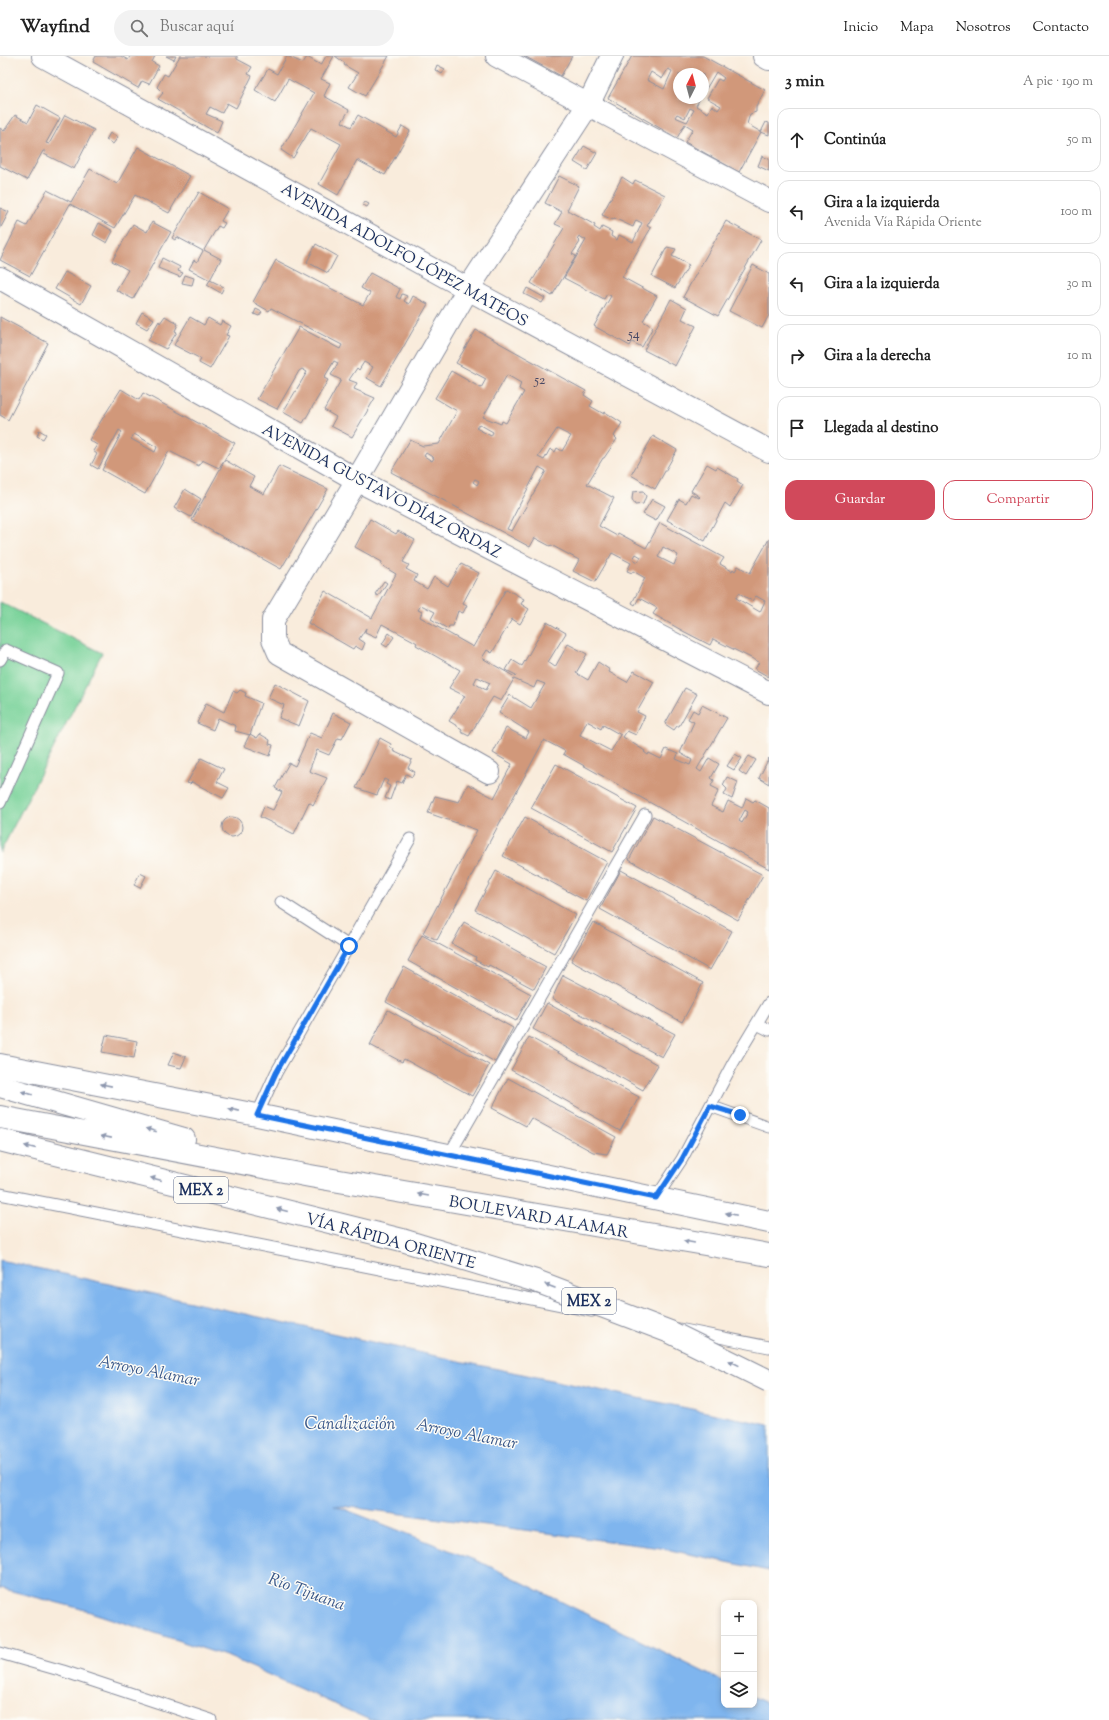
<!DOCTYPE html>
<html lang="es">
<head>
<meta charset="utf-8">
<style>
  :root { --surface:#fff; --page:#f2f2f2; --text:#222; --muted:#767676; --line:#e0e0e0; --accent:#d1495b }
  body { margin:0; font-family:"Sorts Mill Goudy",serif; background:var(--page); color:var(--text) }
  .controls { position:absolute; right:12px; bottom:12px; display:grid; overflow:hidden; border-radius:8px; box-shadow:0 2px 6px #0003 }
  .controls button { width:36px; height:36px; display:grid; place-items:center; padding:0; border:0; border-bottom:1px solid var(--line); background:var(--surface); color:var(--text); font:20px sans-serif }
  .compass { position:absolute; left:673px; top:12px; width:36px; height:36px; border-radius:50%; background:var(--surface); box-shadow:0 2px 6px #0003; rotate:6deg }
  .stop { position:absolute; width:12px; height:12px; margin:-9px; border:3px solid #1a73e8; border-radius:50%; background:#fff }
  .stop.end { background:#1a73e8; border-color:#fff; box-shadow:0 1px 4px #0008 }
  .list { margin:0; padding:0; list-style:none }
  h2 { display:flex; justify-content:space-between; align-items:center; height:52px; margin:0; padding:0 16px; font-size:17px }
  h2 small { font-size:13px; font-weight:400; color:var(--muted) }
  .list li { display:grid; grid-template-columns:26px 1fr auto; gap:12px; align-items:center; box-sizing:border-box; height:64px; margin:0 8px 8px; padding:0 8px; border:1px solid var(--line); border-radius:12px }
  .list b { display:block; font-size:15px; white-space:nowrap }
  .list p { margin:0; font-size:13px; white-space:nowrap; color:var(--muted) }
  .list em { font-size:13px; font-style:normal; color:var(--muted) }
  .actions { display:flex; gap:8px; padding:12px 16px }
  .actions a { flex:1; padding:9px 0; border:1px solid var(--accent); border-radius:12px; text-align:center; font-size:14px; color:var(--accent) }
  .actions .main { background:var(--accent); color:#fff }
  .icon { flex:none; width:22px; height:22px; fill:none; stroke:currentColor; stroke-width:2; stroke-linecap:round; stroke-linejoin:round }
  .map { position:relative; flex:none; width:769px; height:1664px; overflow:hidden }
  header { display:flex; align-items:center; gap:24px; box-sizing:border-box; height:56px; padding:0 20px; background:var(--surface); border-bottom:1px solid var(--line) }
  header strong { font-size:19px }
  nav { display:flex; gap:22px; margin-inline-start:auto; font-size:14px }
  .search { width:280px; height:36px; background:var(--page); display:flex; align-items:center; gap:10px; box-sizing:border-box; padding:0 14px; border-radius:22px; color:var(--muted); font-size:15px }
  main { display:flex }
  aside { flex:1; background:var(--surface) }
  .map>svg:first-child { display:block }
  .green { fill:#76d197; stroke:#48807a }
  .water { fill:#7fb5ee; stroke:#4d72a6 }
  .building { fill:#d1987a; fill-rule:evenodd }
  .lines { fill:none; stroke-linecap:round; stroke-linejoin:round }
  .service-casing { stroke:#8a8e9d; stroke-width:13 }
  .minor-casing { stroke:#8a8e9d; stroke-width:24 }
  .tertiary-casing { stroke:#8a8e9d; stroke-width:24 }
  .secondary-casing { stroke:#8a8e9d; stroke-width:24 }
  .trunk-casing { stroke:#8a8e9d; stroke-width:24 }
  .service { stroke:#fff; stroke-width:11 }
  .minor { stroke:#fff; stroke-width:22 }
  .tertiary { stroke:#fff; stroke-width:22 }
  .secondary { stroke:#fff; stroke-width:22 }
  .trunk { stroke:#fff; stroke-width:22 }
  .trunk-bridge-casing { stroke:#8a8e9d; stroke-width:24; stroke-linecap:butt }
  .trunk-bridge { stroke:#fff; stroke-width:22 }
  .oneway { fill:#8d97ae }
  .route { stroke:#1a73e8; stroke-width:5 }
  .labels { text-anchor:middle; stroke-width:3; stroke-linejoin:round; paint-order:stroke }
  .number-label { font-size:14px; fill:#484965 }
  .shield { fill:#fdfcf7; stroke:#5f6c8c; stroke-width:1 }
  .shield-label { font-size:15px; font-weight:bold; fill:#1b2f5e }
  .street-label { font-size:16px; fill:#1b2f5e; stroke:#fdfcf7 }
  .water-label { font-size:17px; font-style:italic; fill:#395789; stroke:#fdfcf7 }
</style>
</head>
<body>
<header>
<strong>Wayfind</strong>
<div class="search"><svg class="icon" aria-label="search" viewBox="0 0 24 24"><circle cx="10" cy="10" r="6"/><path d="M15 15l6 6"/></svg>Buscar aquí</div>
<nav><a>Inicio</a><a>Mapa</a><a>Nosotros</a><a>Contacto</a></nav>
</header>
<main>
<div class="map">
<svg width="769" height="1664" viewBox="0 0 769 1664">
  <rect width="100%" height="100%" fill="#fdfcf7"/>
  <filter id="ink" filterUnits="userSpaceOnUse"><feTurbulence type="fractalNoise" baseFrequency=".025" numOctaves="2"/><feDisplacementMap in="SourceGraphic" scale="8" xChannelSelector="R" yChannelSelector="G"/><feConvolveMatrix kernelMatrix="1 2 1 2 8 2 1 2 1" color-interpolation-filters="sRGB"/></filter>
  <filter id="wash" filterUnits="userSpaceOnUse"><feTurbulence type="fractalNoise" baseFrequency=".012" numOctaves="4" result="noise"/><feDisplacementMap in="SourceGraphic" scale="16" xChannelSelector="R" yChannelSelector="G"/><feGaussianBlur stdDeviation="0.9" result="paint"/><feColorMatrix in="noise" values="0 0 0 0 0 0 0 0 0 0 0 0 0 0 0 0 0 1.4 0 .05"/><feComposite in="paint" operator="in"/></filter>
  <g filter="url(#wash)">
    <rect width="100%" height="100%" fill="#f9ecdc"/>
    <path class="green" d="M0 546 102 597 0 797Z"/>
    <path class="water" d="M0 1204 454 1304 769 1369V1515L661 1492 334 1449 487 1509 724 1626V1649H754V1641L769 1648V1664H370L229 1601 78 1552 0 1532Z"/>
    <g id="blocks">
      <path class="building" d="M96 0H121L128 4 130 0H155L152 6 159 10 149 28 142 25 138 32 93 6Z
        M166 0H176L174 4Z
        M180 0H237V3L252 11 248 18 252 20 236 52 227 47 222 57 210 51 206 58 222 65 217 77 158 43 163 37 157 31 164 18 168 20Z
        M287 0 303 7 307 1 321 9 326 0H334L321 23 330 27 324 40 349 54 342 66 351 71 358 59 396 81 402 70 410 75 385 119 357 104 338 139 319 128 341 88 311 72 293 102 281 94 314 37 288 23 275 46 255 34 268 13 277 18Z
        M335 0H389L365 40 349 31 358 17 344 9 345 7Z
        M524 0H572L561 20Z
        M632 0H703L765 34 756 51V56L750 58 747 68 761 76 766 66 769 67V79L761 76 739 116 685 86 693 73 685 68 677 82 608 42ZM668 13 672 15 664 33 647 24 651 16 662 23ZM716 16 724 22 722 25 718 23 707 42 721 50 718 54 712 49 708 57 696 50 700 42H679V18H703V31L706 33ZM690 52 694 54 687 66 675 61 677 58 685 62Z
        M437 9 445 13 442 18 435 14Z
        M37 49 60 62 46 87 49 88 65 59 94 74 74 113 44 98 46 95H43L27 124 0 110V72L4 75 15 59 28 66Z
        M110 77 118 81 113 88 106 84Z
        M584 90 597 97 587 114 574 106Z
        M138 91 190 120 169 157 135 139 115 172 70 148 30 220 0 204 19 166 27 170 47 134 71 146 90 113 117 128Z
        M762 100 769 103V115L758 110Z
        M559 120 579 130 567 154 595 169 594 171 600 175 602 171 612 176 611 180 617 184 619 179 633 186 642 167 636 164 633 171 614 162 613 164 602 159 622 121 633 128 635 124 665 139 647 170 651 172 622 221 657 240 643 265 653 271 642 291 632 286 630 290 594 270 611 240 607 238 604 243 564 222 586 184 579 180 577 183 580 186 572 198 576 200 552 240 531 227 564 172 555 168 562 156 545 147Z
        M199 136 228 153 221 165 225 167 222 172 218 170 204 194 221 203 210 224 189 213 194 204 197 206 203 195 177 181 175 184 172 182Z
        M365 146 369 148 367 151 363 149Z
        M0 152 9 156 0 173Z
        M726 165 761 184 718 260 683 241Z
        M152 166 171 176 133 243 116 234 128 214 112 205 133 168 147 176Z
        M99 167 113 175 107 187 93 179Z
        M316 188 337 200 328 217 307 206Z
        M667 191 676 193 672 200 689 209 675 232 652 220Z
        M162 202 180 211 178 215 183 217 180 221 158 212Z
        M276 204 363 249 370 237 361 232 370 217 400 233 396 241 400 243 402 238 407 240 404 245 409 248 413 240 428 248 381 330 367 322 373 311 364 306 359 314 357 312 349 324 357 327 354 333 375 342 352 381 331 370 336 361 324 354 341 324 331 319 338 307 334 305 324 322 328 324 303 367 283 356 307 316 302 313 299 315 277 353 257 343 299 271 340 293 342 289 271 252 269 255 253 246Z
        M753 209 769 218V259L762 272 729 255Z
        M65 216 91 230 81 248 55 233Z
        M185 219 194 222 192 229 182 227Z
        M210 224 224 231 221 237 207 229Z
        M527 232 545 242 542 247 524 238Z
        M671 243 687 252 682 263 696 270 675 310 644 294Z
        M256 253 262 256 259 260 254 258Z
        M142 256 154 263 147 273 136 267Z
        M165 260 178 268 175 275 177 276 166 293 148 284 159 265 160 267Z
        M0 261 48 287 8 364 0 359Z
        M190 261 204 269 208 262 220 269 222 265 231 270 226 279 229 280 210 313 199 307 201 303 174 289Z
        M476 274 586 335 584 339 593 345 590 350 604 358 605 356 622 367 614 380 617 383 604 402H603L587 428 614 442 599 470 617 480 618 477 646 492 660 467 724 502 720 508 732 515 733 513 735 515 738 510 750 517 769 483V621L755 613 759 606 713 583 710 589 683 575 653 558 657 552 639 542 635 549 632 547 645 522 633 515 632 517 627 515 631 507 612 497 595 526 573 515 579 504 551 489 550 490 535 482 530 491 391 416 410 384 423 390 439 388 457 355 435 342 451 315 481 332 486 323 456 307ZM507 319 521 327 519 333 524 336 506 367 502 365 501 368 483 361ZM479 368 493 376 491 380 476 372ZM557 373 571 380 562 395 557 392 555 396 550 393 544 404 538 401ZM426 397 434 402 432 405 424 400ZM539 411 546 415 512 475 507 473ZM475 423 479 425 477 429 473 426ZM663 491 678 499 674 509 658 501ZM636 498 641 501 638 506 633 503ZM739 537 752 545 756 540 765 545 760 556 736 542Z
        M121 333 139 344 143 337 235 387 219 412 202 404 199 410 169 395 145 438 102 414 122 376 119 374 98 413 91 409 97 398 93 395 97 389 89 384ZM134 378 157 391 155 396 131 383Z
        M39 374 46 378 43 383 37 380Z
        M653 380 677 394 655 433 631 419Z
        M225 404 254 421 249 430 264 438 279 410 328 433 281 513 192 464Z
        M707 408 716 413 717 411 738 423 737 425 743 429 730 451 725 447 705 485 667 464 679 443 686 447 691 438 699 442 700 441 691 435Z
        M185 433 201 443 191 461 174 452Z
        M643 435 646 440 643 448 635 449 632 443 633 436Z
        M652 443 665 450 656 465 643 458Z
        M370 463 396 478 398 475 415 484 403 506 409 509 406 513 417 519 414 525 427 533 434 521 448 530 461 508 479 517 463 547 467 549 463 557 458 555 453 570H449L448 573 431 563 435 556 421 549 418 554 422 556 420 561 473 591 506 533 524 543 521 548 529 553 520 568 512 563 492 597 487 594 482 602 515 621 516 619 506 614 512 604 522 610 547 566 566 577 548 606 555 611 568 588 587 598 576 617 588 624 598 606 610 614 609 616 627 626 634 615 654 626 637 656 645 660 636 679 627 675 623 681 645 695 644 696 648 699 649 697 661 703 666 693 678 698 676 703 690 709 692 704 680 697 694 666 688 663 693 654 698 657 702 649 727 662 697 713 701 716 709 702 719 708 711 722 714 724 711 730 719 734 711 750 723 756 728 745 742 752 746 742 753 746 755 744 769 752V813L563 698 565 695 544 684 437 884 423 877 477 774 428 757 435 740 459 746 468 728 494 742 512 708 493 697 506 672 526 682 529 676 499 657 510 639 531 652 545 628 537 625 534 632 514 623 501 645 493 641 469 680 461 676 462 673 449 665 465 640 449 632 460 614 416 589 417 587 414 585 382 568 376 581 365 576 366 572 359 583 365 587 362 594 355 590 353 593 308 567 325 535 372 562 396 518 381 509 382 506 355 491ZM477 621 490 627 486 634 474 627ZM587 665 601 673 603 669 621 679 611 695 580 679ZM745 754 748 756 742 767 739 765Z
        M384 525 387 527 378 540 375 538Z
        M389 577 394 581 387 591 382 588Z
        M275 627 309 645 299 670 279 662 284 649 268 642Z
        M685 632 697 638 679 670H677L674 674 665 668Z
        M240 634 246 637 245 640 261 647 250 679 235 675 236 670 218 662 213 674 197 667 206 647 224 656 233 635 237 637Z
        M333 657 351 666 342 683 338 682 329 699 317 694 309 715 327 722 313 749 309 746 294 778 260 761 264 750 273 754 282 736 275 732 289 707 295 710 310 677 322 682Z
        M250 678 257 682 260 678 270 684 269 688 273 689 270 700 244 690Z
        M380 682 391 688 390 691 394 693 393 695 412 704 408 712 415 716 412 721 406 718 402 727 397 725 390 744 385 742 390 730 386 728 388 725 384 723 377 739 356 732Z
        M735 698 742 702 734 714 727 710Z
        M749 700 756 704 746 720 739 715Z
        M201 702 224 713 217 726 229 732 223 742 192 726 190 728 187 727Z
        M769 702V728L759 722Z
        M556 708 637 752 612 796 531 752Z
        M727 721 738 726 732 743 724 739 727 733 723 729Z
        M653 760 763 819 738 864 629 804Z
        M222 771a10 10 0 1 1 20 0a10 10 0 1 1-20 0Z
        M525 761 607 806 586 845 503 800Z
        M621 814 732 875 710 914 600 853Z
        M496 815 576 859 554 897 475 854Z
        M140 817 146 820 140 832 134 829Z
        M464 866 546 911 534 933 489 909 488 911 475 904 476 901 452 888Z
        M593 866 703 927 682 966 571 905Z
        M422 879 531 938 516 965 408 905Z
        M404 911 513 972 495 1006 386 946Z
        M563 919 675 978 662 1001 552 943Z
        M547 947 658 1009 643 1034 533 973Z
        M388 954 489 1009 472 1040 404 1003 402 1006 370 989Z
        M106 979 137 985 134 1002 102 996Z
        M529 981 639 1041 620 1075 511 1014Z
        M174 996 186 1001 181 1012 168 1009Z
        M508 1022 616 1081 607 1098 593 1096 531 1062 526 1070 492 1052Z"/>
    </g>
  </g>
  <g filter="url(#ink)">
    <use href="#blocks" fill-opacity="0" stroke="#8a8e9d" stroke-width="1"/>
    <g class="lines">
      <g class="service-casing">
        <path id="service" d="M0 604 6 594 58 617 0 747
          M281 846 349 890
          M757 968 769 974
          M710 1050 769 1071
          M257 1059 276 1017 410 783
          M449 1099 645 759
          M0 1138 592 1255
          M656 1142 682 1103 733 1007 769 947
          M679 1273 769 1291
          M0 1597 63 1615 211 1664"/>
      </g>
      <g class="minor-casing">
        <path id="minor" d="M43 0 468 233 769 395
          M497 0 769 145
          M764 0 769 3
          M489 716 279 597 273 583V564L357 424 468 233 588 49 612 0"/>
      </g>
      <g class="tertiary-casing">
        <path id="tertiary" d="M0 222 357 424 769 637"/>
      </g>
      <g class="secondary-casing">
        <path id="secondary" d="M0 1009 257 1059 769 1166"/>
      </g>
      <g class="trunk-casing">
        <path id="trunk" d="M0 1030 184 1083
          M0 1061 310 1120 769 1199
          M0 1084 402 1184"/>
      </g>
      <use href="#service" class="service"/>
      <use href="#minor" class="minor"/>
      <use href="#tertiary" class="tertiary"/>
      <use href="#secondary" class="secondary"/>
      <use href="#trunk" class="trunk"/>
      <g class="trunk-bridge-casing">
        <path id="trunk-bridge" d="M402 1184 536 1225 670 1276 769 1325"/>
      </g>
      <use href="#trunk-bridge" class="trunk-bridge"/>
    </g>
    <defs><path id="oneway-solid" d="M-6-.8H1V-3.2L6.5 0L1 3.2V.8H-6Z"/></defs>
    <g class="oneway">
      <use href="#oneway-solid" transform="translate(106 1029) rotate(-169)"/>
      <use href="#oneway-solid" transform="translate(27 1037) rotate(-164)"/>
      <use href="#oneway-solid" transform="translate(234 1054) rotate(-169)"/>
      <use href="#oneway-solid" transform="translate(151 1074) rotate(-164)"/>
      <use href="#oneway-solid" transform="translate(106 1081) rotate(-169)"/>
      <use href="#oneway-solid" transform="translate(30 1091) rotate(-166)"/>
      <use href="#oneway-solid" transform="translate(156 1123) rotate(-166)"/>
      <use href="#oneway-solid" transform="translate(423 1139) rotate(-170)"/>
      <use href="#oneway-solid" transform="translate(282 1154) rotate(-166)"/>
      <use href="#oneway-solid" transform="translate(731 1158) rotate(-168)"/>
      <use href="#oneway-solid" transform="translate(689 1186) rotate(-170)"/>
      <use href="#oneway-solid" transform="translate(550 1230) rotate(-159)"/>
      <use href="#oneway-solid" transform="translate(734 1307) rotate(-154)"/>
    </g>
  </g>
  <g class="lines" filter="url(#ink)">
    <path class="route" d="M349 890 276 1017 257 1059 656 1142 682 1103 710 1050 740 1059"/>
  </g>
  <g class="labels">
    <g class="number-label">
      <text x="634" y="282">54</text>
      <text x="540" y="328">52</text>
    </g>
    <g class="shield">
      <rect x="174" y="1121" width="54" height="26" rx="3"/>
      <rect x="562" y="1232" width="54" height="26" rx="3"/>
    </g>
    <g class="shield-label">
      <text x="201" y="1139">MEX 2</text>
      <text x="589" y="1250">MEX 2</text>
    </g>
    <g class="street-label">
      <text transform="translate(405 198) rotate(29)" y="6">AVENIDA ADOLFO LÓPEZ MATEOS</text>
      <text transform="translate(382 434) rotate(28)" y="6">AVENIDA GUSTAVO DÍAZ ORDAZ</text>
      <text transform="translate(539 1160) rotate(10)" y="6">BOULEVARD ALAMAR</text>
      <text transform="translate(391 1184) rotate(15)" y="6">VÍA RÁPIDA ORIENTE</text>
    </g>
    <g class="water-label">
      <text transform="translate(149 1314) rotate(11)" y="6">Arroyo Alamar</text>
      <text x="350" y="1373">Canalización</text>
      <text transform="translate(467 1377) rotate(11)" y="6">Arroyo Alamar</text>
      <text transform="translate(307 1535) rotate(20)" y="6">Río Tijuana</text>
    </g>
  </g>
</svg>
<div class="controls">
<button>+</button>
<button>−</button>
<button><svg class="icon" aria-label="layers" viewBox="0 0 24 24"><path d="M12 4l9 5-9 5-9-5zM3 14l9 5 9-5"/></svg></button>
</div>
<svg class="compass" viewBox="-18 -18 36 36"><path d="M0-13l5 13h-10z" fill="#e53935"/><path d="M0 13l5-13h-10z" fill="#767676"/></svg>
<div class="stop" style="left:349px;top:890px"></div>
<div class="stop end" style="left:740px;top:1059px"></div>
</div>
<aside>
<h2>3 min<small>A pie · 190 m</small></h2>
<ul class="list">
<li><svg class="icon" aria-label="ahead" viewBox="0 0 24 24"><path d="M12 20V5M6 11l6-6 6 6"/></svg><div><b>Continúa</b></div><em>50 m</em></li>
<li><svg class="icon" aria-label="left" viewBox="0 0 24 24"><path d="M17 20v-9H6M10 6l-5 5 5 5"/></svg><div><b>Gira a la izquierda</b><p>Avenida Vía Rápida Oriente</p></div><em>100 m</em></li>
<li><svg class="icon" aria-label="left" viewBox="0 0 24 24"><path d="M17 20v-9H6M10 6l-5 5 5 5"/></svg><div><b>Gira a la izquierda</b></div><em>30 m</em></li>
<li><svg class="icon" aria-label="right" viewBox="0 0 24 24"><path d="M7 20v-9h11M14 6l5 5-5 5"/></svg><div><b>Gira a la derecha</b></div><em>10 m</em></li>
<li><svg class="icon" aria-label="arrive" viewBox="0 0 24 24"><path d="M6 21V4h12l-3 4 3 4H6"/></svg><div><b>Llegada al destino</b></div></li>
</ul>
<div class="actions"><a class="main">Guardar</a><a>Compartir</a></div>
</aside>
</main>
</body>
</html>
